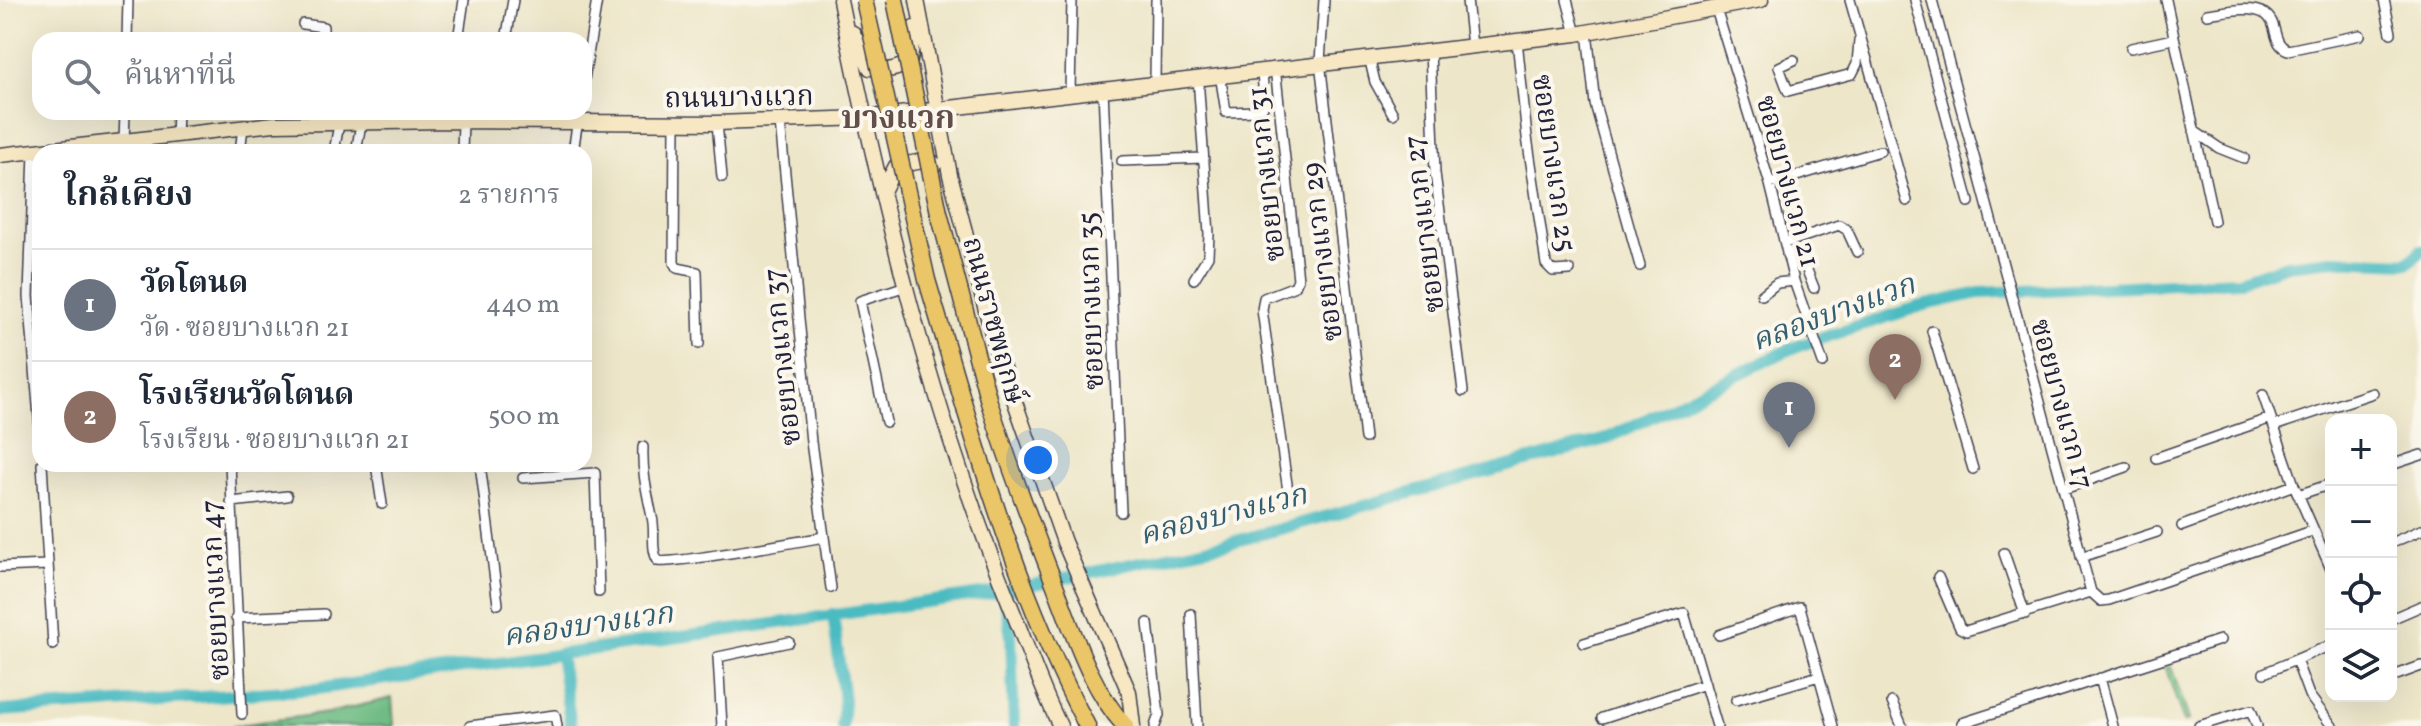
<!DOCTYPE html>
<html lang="th">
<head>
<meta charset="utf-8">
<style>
  :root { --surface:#fff; --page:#f6f6f7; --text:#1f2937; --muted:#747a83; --line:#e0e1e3; --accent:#d93025 }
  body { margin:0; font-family:Vollkorn,"Noto Serif Thai",serif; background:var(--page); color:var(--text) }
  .controls { position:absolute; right:24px; bottom:24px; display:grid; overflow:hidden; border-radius:16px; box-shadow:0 8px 32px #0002 }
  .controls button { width:72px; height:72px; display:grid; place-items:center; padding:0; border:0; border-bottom:2px solid var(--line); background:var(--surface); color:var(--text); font:40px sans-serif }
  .you { position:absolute; left:1038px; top:460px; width:28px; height:28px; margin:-20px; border:6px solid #fff; border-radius:50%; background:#1a73e8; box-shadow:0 0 0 12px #1a73e833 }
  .badge { display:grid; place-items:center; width:52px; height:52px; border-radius:50%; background:var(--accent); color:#fff; font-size:26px; font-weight:700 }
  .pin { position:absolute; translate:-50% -66px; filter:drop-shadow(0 2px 4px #0008) }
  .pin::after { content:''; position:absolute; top:42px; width:28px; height:24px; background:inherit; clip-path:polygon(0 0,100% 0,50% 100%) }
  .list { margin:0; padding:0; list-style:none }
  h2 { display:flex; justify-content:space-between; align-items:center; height:104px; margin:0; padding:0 32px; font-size:34px }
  h2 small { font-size:26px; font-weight:400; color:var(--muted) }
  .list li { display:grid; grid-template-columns:52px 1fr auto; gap:24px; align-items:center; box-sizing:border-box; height:112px; padding:0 32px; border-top:2px solid var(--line) }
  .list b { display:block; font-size:30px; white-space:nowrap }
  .list p { margin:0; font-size:26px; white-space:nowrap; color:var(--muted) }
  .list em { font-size:26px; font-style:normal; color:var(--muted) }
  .icon { flex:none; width:44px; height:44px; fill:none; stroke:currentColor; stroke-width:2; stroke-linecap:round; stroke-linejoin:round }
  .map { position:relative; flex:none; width:2421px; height:726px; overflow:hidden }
  .search { position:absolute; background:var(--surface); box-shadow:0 8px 32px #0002; left:32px; top:32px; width:560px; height:88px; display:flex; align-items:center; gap:20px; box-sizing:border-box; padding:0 28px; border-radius:24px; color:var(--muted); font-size:30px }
  .panel { position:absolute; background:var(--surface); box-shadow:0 8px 32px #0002; left:32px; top:144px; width:560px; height:328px; border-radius:24px }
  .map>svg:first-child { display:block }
  .green { fill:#8adc9c; stroke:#567f6c; stroke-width:2 }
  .forest { fill:#6fbc84; stroke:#486f60; stroke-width:2 }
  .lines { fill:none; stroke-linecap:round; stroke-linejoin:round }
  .canal { stroke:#4cbbc2; stroke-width:12 }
  .street-casing { stroke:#403f50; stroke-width:12 }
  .secondary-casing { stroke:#403f50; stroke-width:17 }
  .primary-casing { stroke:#403f50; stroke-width:19 }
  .street { stroke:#fff; stroke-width:9 }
  .secondary { stroke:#f7e8c3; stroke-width:14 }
  .primary { stroke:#eac669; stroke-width:16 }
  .primary-bridge-casing { stroke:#403f50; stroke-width:19; stroke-linecap:butt }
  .primary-bridge { stroke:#eac669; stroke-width:16 }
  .labels { text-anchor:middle; stroke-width:8; stroke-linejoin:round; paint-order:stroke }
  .street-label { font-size:28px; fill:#22223b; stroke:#fbf7ec }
  .water-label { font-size:30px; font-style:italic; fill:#335f71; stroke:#fbf7ec }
  .quarter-label { font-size:32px; font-weight:bold; fill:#624e4a; stroke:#fbf7ec }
</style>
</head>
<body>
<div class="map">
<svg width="2421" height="726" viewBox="0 0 2421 726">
  <rect width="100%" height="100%" fill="#fbf7ec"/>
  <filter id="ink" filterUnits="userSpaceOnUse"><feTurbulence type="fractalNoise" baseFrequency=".0125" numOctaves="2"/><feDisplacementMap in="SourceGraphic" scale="16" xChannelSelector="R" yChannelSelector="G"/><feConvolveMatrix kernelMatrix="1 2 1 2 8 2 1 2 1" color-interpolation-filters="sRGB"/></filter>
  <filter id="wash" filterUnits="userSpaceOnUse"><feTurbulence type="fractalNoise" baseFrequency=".006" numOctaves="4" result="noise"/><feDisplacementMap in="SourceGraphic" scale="32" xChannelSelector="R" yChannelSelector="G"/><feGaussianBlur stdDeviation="1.8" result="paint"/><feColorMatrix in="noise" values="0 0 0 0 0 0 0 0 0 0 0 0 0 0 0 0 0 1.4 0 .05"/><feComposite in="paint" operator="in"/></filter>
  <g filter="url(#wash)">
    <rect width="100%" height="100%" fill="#ede6c9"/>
    <path class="green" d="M2171 667 2189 720 2184 722 2166 668Z"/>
    <path class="forest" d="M392 698 394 726H231L328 713Z"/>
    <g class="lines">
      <path class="canal" d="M1005 602 1011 636 1014 726
        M833 614 844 701 842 726
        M560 654 571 726
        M0 711 316 689 1003 591 1225 544 1606 439 1792 348 1921 306 1979 293 2240 281 2287 265 2331 260 2408 263 2421 250"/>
    </g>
  </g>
  <g filter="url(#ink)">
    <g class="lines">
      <g class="street-casing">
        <path id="street" d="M1324 0 1320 62 1365 438
          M1467 0 1472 46
          M1567 0 1576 34
          M1850 0 1907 201
          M1915 0 1969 202
          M1932 0 2091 592 2101 601 2109 600 2312 531
          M2166 0 2214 221
          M2384 0 2391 33
          M1716 9 1770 184 1794 281 1823 363
          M2207 14C2224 12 2250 5 2265 14 2279 23 2271 44 2288 50L2360 35
          M303 24 323 27V40
          M1587 32 1595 104 1640 266
          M127 40 128 0
          M458 40 464 0
          M506 40 513 0
          M1517 40 1527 137 1546 264 1553 271 1570 270
          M2131 48 2173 39
          M1430 50 1435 173 1463 391
          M1369 57 1375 82 1393 114
          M1794 60 1779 67 1788 91 1852 74 1857 64 1859 41
          M1275 67 1298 279 1295 286 1264 298 1262 310 1288 491
          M1220 74 1226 112 1259 111 1264 105 1262 69
          M584 79 597 0
          M1155 82 1156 0
          M1103 89 1121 512
          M1070 92 1072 0
          M780 122 811 442 831 588
          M675 123 674 263 677 268 697 272 699 344
          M717 123 722 177
          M2194 131 2219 148 2244 158
          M176 136 177 112
          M124 143 125 112
          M34 152 29 296 40 430
          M240 152 243 127
          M334 152 339 124
          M356 152 361 124
          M462 152 463 122
          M573 152 579 112
          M1122 161 1203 158
          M1770 184 1880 151
          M1785 243 1839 225 1847 230 1857 252
          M1787 255 1793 253 1803 260 1814 288
          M1194 279 1208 256 1209 234 1198 77
          M1762 295 1777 283 1794 281
          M1932 331 1973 469
          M2263 395 2294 485 2331 569
          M886 422 860 301 906 286
          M2274 426 2373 393
          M643 447C642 473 647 492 652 517 656 532 650 548 658 561 669 565 801 541 824 537
          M2156 458 2271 418
          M42 464 53 645
          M230 464 242 714
          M376 464 382 504
          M480 464 498 604
          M2391 465 2421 455
          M523 478 595 473 599 592
          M2064 489 2126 467
          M2298 495 2331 484
          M231 502 287 496
          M2182 526 2294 485
          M2391 543 2421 530
          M2004 553 2025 614
          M2081 557 2157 532
          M0 567 48 565
          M1938 577 1960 628 1966 631 2091 592
          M1191 614 1197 726
          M236 618 324 614
          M2391 619 2421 606
          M1148 623 1159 715 1155 726
          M1719 635 1800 607 1833 726
          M1584 643 1684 613 1717 726
          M2296 660 2309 695 2332 726
          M2264 673 2331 645
          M2391 677 2421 666
          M2100 678 2113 726
          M1736 700 1819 676
          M1892 702 1902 726
          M1602 718 1705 684
          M1962 723 2220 640
          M470 726 555 715 557 726
          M722 726 718 657 789 642
          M2199 726 2251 710 2257 726"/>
      </g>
      <g class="secondary-casing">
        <path id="secondary" d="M840 0C881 204 931 409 1009 602 1026 643 1040 686 1060 726
          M917 0 950 175 996 348 1064 542 1129 692 1133 726
          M853 33 870 68C887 71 896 71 910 61L914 28
          M0 155 274 124 444 121 717 123 865 118 1576 34 1761 0
          M882 193 896 166 928 160 935 164"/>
      </g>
      <g class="primary-casing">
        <path id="primary" d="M989 402C1009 465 1032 526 1056 588 1074 635 1091 689 1125 726
          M966 412C998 520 1035 626 1087 726"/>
      </g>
      <use href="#street" class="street"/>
      <use href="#secondary" class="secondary"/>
      <use href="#primary" class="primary"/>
      <g class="primary-bridge-casing">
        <path id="primary-bridge" d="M864 0 927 280 966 412
          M895 0 939 213 989 402"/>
      </g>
      <use href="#primary-bridge" class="primary-bridge"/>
    </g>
  </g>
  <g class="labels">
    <g class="street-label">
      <text transform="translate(739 96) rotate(-1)" y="10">ถนนบางแวก</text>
      <text transform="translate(1555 163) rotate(82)" y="10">ซอยบางแวก 25</text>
      <text transform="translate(1265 174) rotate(-96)" y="10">ซอยบางแวก 31</text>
      <text transform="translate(1789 181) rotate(75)" y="10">ซอยบางแวก 21</text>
      <text transform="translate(1423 224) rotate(-97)" y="10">ซอยบางแวก 27</text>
      <text transform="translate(1321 252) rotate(-97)" y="10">ซอยบางแวก 29</text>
      <text transform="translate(1090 301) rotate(-92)" y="10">ซอยบางแวก 35</text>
      <text transform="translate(995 320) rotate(75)" y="10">ถนนราชพฤกษ์</text>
      <text transform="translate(781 357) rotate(-96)" y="10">ซอยบางแวก 37</text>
      <text transform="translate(2063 404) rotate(75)" y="10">ซอยบางแวก 17</text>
      <text transform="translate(214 590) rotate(-93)" y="10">ซอยบางแวก 47</text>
    </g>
    <g class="water-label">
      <text transform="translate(1833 312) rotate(-20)" y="10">คลองบางแวก</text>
      <text transform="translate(1223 514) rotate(-14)" y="10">คลองบางแวก</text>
      <text transform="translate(588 624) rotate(-8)" y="10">คลองบางแวก</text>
    </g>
    <g class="quarter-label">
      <text x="898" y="128">บางแวก</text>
    </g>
  </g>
</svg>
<div class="controls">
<button>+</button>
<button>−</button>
<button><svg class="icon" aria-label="locate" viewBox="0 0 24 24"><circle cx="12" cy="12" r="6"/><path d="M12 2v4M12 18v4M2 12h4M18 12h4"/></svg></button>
<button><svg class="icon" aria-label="layers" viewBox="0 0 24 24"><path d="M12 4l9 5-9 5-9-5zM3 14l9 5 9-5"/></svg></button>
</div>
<div class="you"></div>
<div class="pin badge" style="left:1789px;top:448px;background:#6b7280">1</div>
<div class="pin badge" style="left:1895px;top:400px;background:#8d6e63">2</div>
<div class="search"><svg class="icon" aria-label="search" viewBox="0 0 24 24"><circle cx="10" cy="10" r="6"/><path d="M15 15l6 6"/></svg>ค้นหาที่นี่</div>
<section class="panel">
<h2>ใกล้เคียง<small>2 รายการ</small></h2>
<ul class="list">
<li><span class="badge" style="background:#6b7280">1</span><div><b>วัดโตนด</b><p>วัด · ซอยบางแวก 21</p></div><em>440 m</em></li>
<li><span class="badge" style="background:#8d6e63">2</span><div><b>โรงเรียนวัดโตนด</b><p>โรงเรียน · ซอยบางแวก 21</p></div><em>500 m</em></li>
</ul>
</section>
</div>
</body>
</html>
